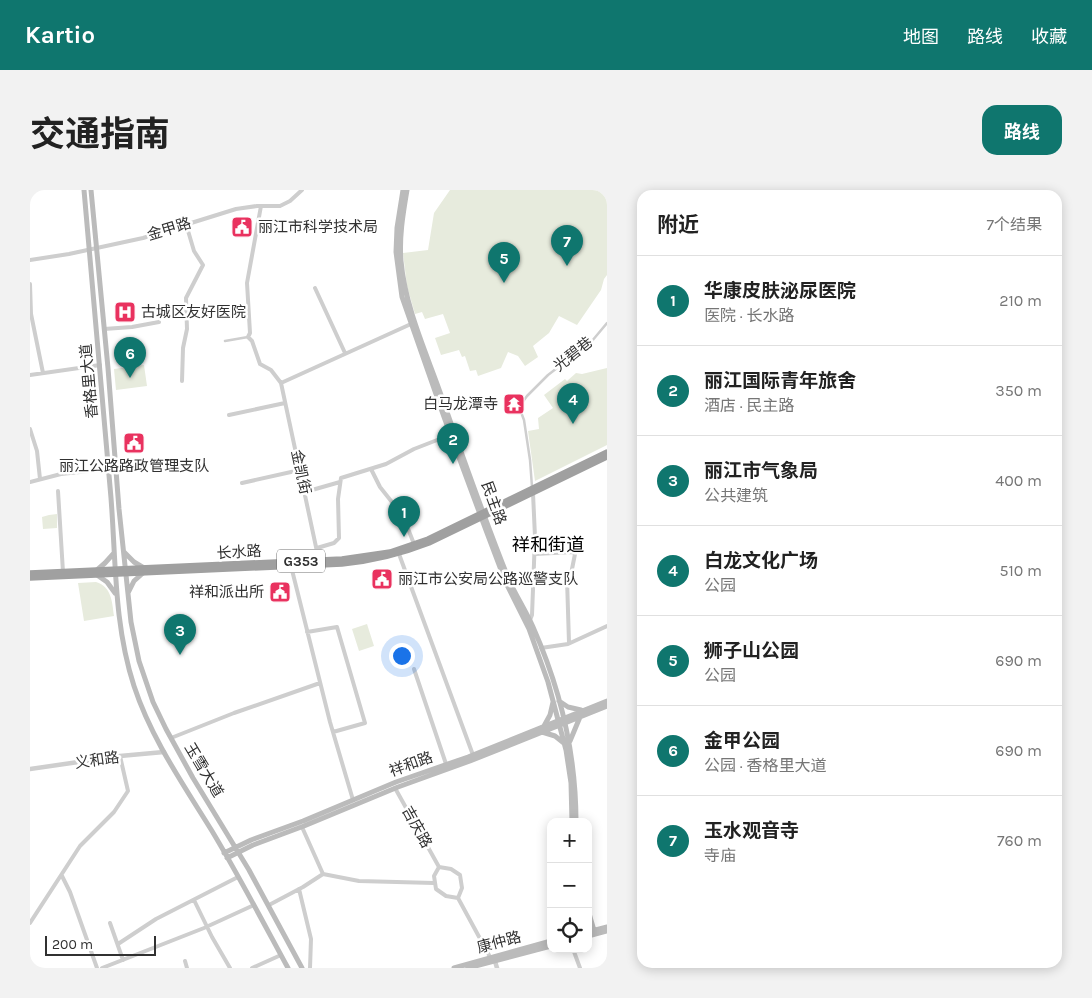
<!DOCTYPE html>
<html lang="zh">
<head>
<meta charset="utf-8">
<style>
  :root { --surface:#fff; --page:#f2f2f2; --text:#222; --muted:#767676; --line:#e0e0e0; --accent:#0f766e }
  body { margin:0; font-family:Karla,"Noto Sans SC",sans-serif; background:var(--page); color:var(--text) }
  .controls { position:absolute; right:15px; bottom:15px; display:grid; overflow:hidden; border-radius:10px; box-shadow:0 2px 12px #0003 }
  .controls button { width:45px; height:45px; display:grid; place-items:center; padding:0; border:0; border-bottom:1px solid var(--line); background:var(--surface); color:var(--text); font:25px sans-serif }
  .scale { position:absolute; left:15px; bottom:12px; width:111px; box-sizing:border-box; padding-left:5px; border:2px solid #313131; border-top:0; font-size:14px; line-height:18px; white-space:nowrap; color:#313131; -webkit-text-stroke:4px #fff; paint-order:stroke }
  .you { position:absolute; left:371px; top:465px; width:18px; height:18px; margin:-12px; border:4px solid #fff; border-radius:50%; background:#1a73e8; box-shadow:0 0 0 8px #1a73e833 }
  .badge { display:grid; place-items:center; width:32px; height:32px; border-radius:50%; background:var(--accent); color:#fff; font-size:16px; font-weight:700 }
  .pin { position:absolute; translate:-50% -41px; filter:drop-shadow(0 1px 2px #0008) }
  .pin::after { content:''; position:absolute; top:26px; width:18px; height:15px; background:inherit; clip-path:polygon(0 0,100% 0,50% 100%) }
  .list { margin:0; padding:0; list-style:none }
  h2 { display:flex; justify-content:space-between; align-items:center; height:65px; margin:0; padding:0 20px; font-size:21px }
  h2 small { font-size:16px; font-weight:400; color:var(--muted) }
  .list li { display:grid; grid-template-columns:32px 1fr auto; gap:15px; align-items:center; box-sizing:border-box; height:90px; padding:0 20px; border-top:1px solid var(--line) }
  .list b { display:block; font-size:19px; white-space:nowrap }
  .list p { margin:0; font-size:16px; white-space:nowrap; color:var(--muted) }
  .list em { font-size:16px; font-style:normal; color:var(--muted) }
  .icon { flex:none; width:28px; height:28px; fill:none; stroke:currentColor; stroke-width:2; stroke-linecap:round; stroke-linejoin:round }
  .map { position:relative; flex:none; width:577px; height:778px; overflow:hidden; border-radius:15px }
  header { display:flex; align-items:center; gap:30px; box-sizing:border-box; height:70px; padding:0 25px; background:var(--accent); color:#fff }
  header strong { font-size:24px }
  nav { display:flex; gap:28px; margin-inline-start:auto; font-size:18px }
  .intro { display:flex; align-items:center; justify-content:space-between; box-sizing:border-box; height:120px; padding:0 30px }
  h1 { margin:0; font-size:35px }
  .button { padding:12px 22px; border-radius:15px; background:var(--accent); color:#fff; font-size:18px; font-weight:700 }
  main { display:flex; gap:30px; padding:0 30px }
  aside { flex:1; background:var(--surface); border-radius:15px; box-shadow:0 2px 12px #0003 }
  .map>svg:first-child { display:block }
  .green { fill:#e7ebdd }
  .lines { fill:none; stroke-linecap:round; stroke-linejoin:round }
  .pedestrian { stroke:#cecece; stroke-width:2.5 }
  .minor { stroke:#cecece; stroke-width:4 }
  .tertiary { stroke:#cecece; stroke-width:4.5 }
  .secondary { stroke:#bbb; stroke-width:5 }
  .trunk { stroke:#a0a0a0; stroke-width:5.5 }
  .labels { text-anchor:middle; stroke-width:5; stroke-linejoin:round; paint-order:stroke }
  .shield { fill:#fff; stroke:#6f6f6f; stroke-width:1 }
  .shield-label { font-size:14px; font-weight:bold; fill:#313131 }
  .poi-label { font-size:15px; fill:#313131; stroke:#fff; text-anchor:start }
  .street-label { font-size:15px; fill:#313131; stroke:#fff }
  .quarter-label { font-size:18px; fill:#000; stroke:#fff }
</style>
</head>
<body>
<header>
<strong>Kartio</strong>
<nav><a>地图</a><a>路线</a><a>收藏</a></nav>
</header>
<div class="intro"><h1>交通指南</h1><a class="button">路线</a></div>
<main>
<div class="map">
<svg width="577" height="778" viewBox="0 0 577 778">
  <rect width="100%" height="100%" fill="#fff"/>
  <path class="green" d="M420 0H577V85L574 89 571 100 547 135 529 126 519 143 503 156 508 167 495 176 488 166 478 162 471 178 448 186 446 180 440 181 435 166 432 167 429 160 411 165 405 148 420 143 413 124 395 129 392 122 385 124 377 96 373 63 398 60 404 23Z
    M114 175 117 196 86 200 84 179Z
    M577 178V255L505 291 498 241 509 239 508 228 523 218 514 205 535 189 537 191 546 183 552 184Z
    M27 324V338L13 339 12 327 19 325Z
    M66 392C82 397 82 412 84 426L54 431 48 393Z
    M337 434 344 456 329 461 322 439Z"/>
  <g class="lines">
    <path class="pedestrian" d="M195 151 218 147
      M502 297 500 270 494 230 489 217 497 206 518 185 562 151 577 133"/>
    <path class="minor" d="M231 16 217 93 220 143 218 147 222 151 230 174 241 180 251 193 289 371
      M0 70 39 64 113 48 206 19 227 16H250L260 11 272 0
      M0 94 1 124 13 183
      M285 98 315 163
      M74 139 102 137 129 132
      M0 185 70 175
      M152 191 153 158 157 139 156 108 173 75 164 61 156 34
      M251 193 381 134
      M199 225 255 213
      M0 239 7 261 10 289
      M341 279 350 297 373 326 384 354
      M0 292 31 284 78 279
      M212 293 270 280
      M28 301 33 382
      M275 302 310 292
      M287 358 304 353 309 348 308 309 311 288 356 274 384 259 420 245
      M369 364 443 565
      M505 364 543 362 545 364 541 384 537 389 539 453
      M261 376 300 532 323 610
      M500 430 502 425 505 347 503 303
      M277 442 307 437 335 533 303 542
      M511 458 538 454 577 436
      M384 479 416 574
      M141 548 204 523 290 493
      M365 598 409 677
      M272 637 293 684
      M409 677 404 686 406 699 416 706 428 708
      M409 677 421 679 430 685 432 698 428 708
      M32 686 40 702 67 778
      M269 699 281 749 280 778
      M428 708 460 767
      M164 710 182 747 200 778
      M239 715 273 697 293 684 329 691 404 693
      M0 733 50 656 84 622 98 601 90 566
      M80 733 93 770
      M88 754 126 729 208 687
      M543 759 550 778
      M155 771 157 778
      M72 778 174 738 224 715
      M222 778 251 765"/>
    <path class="tertiary" d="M0 579 90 566 134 562
      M464 768 467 778"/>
    <path class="secondary" d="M54 0C63 103 72 205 81 308 86 372 84 435 104 496 121 548 153 594 182 641 209 686 233 732 258 778
      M61 0 78 178 89 319 101 432 109 471 123 512 136 539 163 588 219 680 272 778
      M373 0 367 38 366 62 372 107 414 227 457 343 476 393 499 439 518 492 536 560 541 593 542 632
      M377 0C373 24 369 47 371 71 375 116 395 160 410 202 432 265 454 328 479 390 486 406 496 421 503 437 530 498 546 565 546 632
      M94 362 104 372 114 378
      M67 380 75 373 84 363
      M67 385 77 392 85 403
      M98 403 104 391 113 383
      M529 511 538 517 551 520
      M514 536 520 525 523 512
      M512 542 525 546 535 554
      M540 551 550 527
      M194 663 221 650 273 631 366 592 438 567 577 511
      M197 668 223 655 274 636 368 597 440 571 577 516
      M558 720 565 744
      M558 742 577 737
      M558 746 577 741
      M424 778 521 751
      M438 778 521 756"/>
    <path class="trunk" d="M0 383 312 369 360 362 398 349 577 262
      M0 388 312 374C343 371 371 364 399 353L577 267"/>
  </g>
  <defs>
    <g id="civic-square" transform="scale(1.125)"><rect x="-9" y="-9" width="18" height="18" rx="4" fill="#e9325f" stroke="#fff"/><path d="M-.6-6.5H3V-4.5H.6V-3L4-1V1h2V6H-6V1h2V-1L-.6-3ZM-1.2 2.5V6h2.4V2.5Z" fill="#fff"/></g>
    <g id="hospital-square" transform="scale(1.125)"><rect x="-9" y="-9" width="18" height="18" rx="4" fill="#e9325f" stroke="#fff"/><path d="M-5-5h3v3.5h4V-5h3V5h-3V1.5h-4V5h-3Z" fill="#fff"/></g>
    <g id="temple-square" transform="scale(1.125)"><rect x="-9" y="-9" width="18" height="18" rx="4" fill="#e9325f" stroke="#fff"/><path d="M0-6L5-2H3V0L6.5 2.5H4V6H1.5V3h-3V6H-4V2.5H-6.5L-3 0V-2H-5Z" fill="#fff"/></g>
  </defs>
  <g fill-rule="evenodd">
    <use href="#civic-square" x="212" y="37"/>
    <use href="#hospital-square" x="95" y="122"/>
    <use href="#temple-square" x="484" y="214"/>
    <use href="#civic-square" x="104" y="253"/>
    <use href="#civic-square" x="352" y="389"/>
    <use href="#civic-square" x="250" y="402"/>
  </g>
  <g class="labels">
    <rect class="shield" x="247" y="359.5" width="48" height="23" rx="4"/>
    <g class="shield-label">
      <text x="271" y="376">G353</text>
    </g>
    <g class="poi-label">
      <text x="228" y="42">丽江市科学技术局</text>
      <text x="111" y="127">古城区友好医院</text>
      <text x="468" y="219" text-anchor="end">白马龙潭寺</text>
      <text x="104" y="281" text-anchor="middle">丽江公路路政管理支队</text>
      <text x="368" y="394">丽江市公安局公路巡警支队</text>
      <text x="234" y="407" text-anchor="end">祥和派出所</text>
    </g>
    <g class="street-label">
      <text transform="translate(139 39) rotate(-17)" y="5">金甲路</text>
      <text transform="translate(543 164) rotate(-39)" y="5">光碧巷</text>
      <text transform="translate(59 191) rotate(-95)" y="5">香格里大道</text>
      <text transform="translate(271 282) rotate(78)" y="5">金凯街</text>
      <text transform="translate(464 313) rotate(70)" y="5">民主路</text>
      <text transform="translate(209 362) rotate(-3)" y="5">长水路</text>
      <text transform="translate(67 570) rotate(-8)" y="5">义和路</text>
      <text transform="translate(381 574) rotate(-20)" y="5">祥和路</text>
      <text transform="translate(174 580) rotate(59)" y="5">玉雪大道</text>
      <text transform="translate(387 637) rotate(61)" y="5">吉庆路</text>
      <text transform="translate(469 752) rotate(-15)" y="5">康仲路</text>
    </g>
    <g class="quarter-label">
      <text x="518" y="361">祥和街道</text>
    </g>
  </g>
</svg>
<div class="controls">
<button>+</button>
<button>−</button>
<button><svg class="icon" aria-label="locate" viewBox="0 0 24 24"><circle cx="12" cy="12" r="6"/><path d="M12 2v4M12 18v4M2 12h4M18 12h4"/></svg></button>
</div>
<div class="scale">200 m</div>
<div class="you"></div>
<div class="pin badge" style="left:374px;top:347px">1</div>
<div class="pin badge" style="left:423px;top:274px">2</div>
<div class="pin badge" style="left:150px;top:465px">3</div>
<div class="pin badge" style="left:543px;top:234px">4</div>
<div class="pin badge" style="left:474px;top:93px">5</div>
<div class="pin badge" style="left:100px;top:188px">6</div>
<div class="pin badge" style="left:537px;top:76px">7</div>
</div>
<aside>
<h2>附近<small>7个结果</small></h2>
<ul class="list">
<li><span class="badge">1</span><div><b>华康皮肤泌尿医院</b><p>医院 · 长水路</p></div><em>210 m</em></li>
<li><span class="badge">2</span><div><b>丽江国际青年旅舍</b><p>酒店 · 民主路</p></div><em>350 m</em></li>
<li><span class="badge">3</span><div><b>丽江市气象局</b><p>公共建筑</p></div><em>400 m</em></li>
<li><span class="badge">4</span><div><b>白龙文化广场</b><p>公园</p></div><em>510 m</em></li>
<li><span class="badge">5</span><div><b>狮子山公园</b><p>公园</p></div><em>690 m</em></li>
<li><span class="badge">6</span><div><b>金甲公园</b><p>公园 · 香格里大道</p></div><em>690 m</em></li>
<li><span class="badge">7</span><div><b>玉水观音寺</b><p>寺庙</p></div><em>760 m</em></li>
</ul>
</aside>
</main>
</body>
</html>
